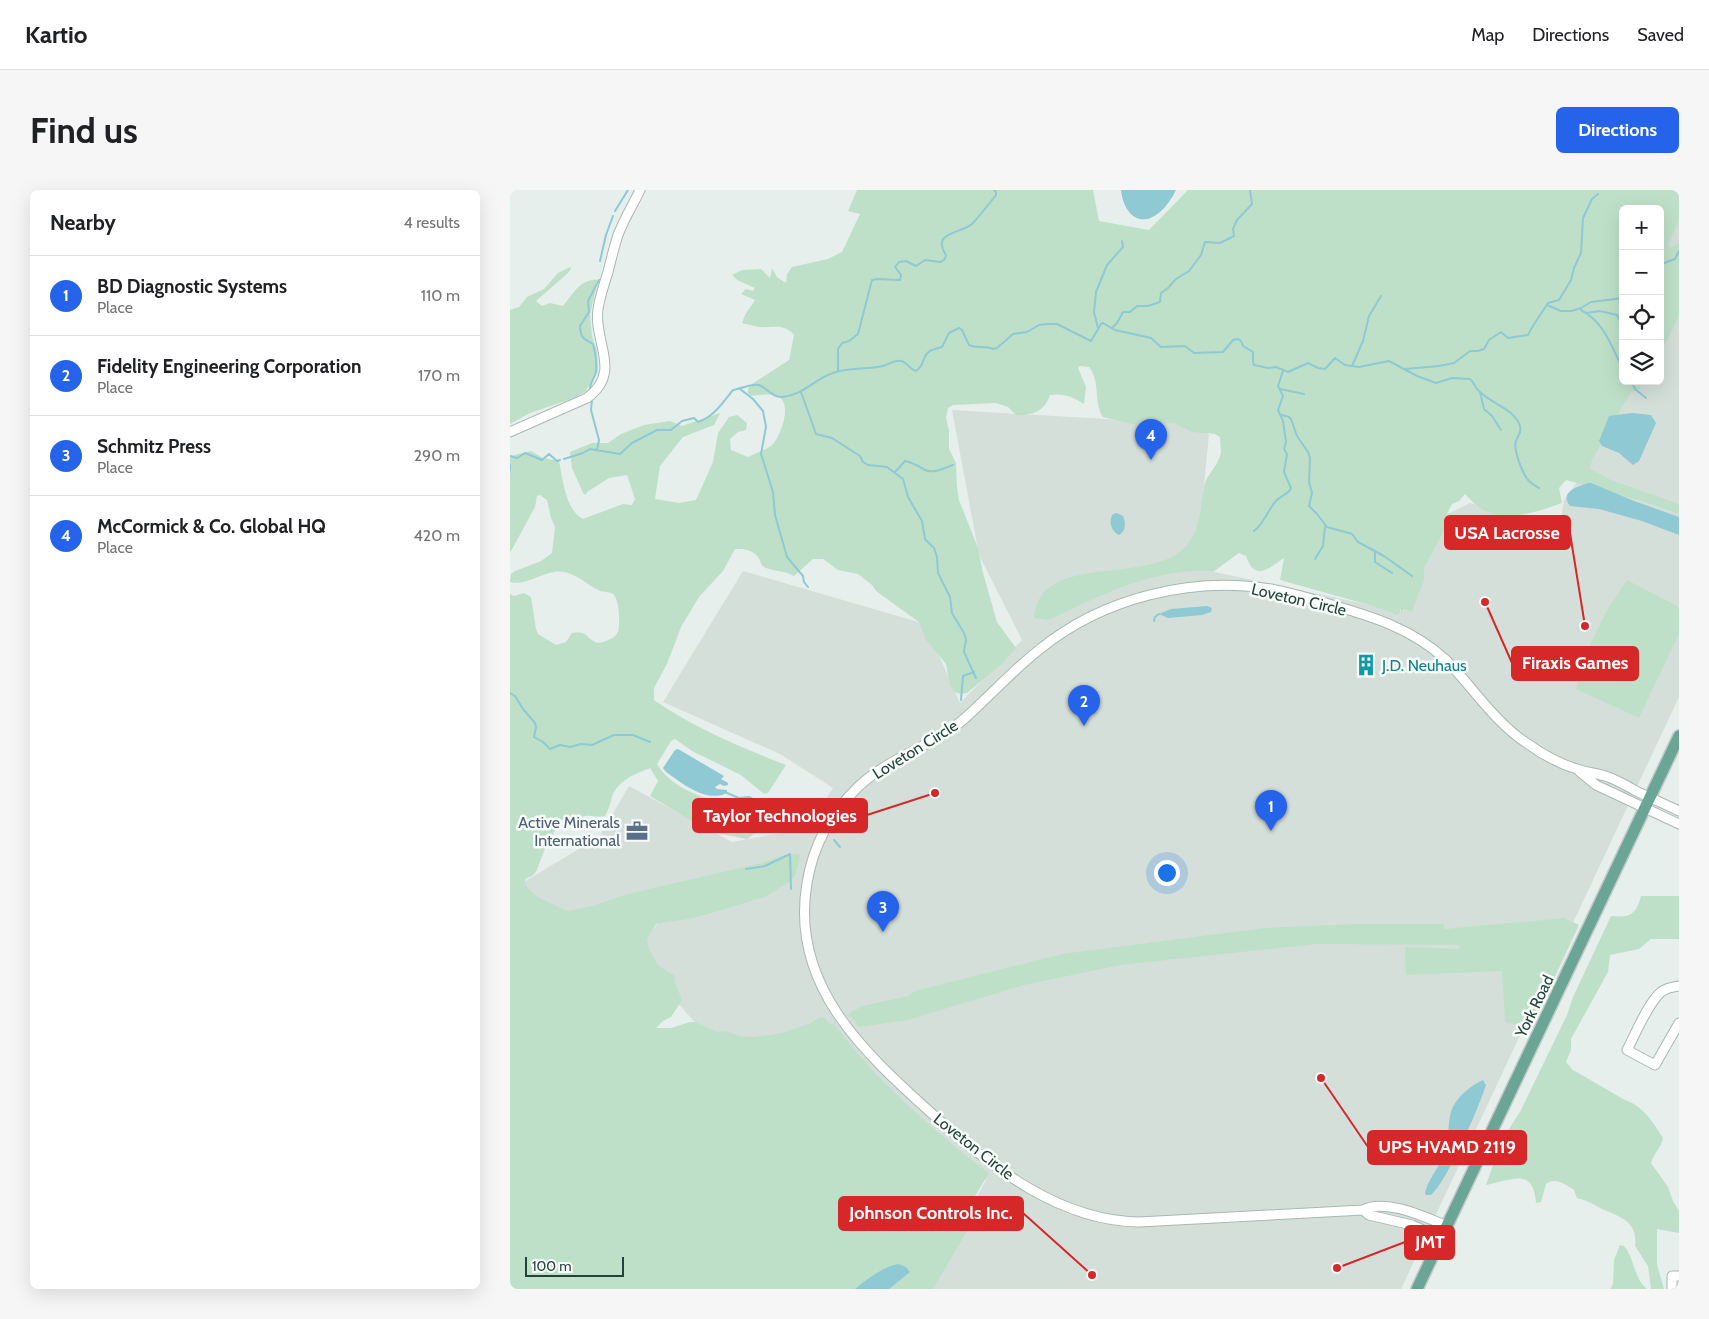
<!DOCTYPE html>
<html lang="en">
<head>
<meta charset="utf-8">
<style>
  :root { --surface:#fff; --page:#f6f6f6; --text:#202124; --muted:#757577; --line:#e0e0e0; --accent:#2563eb }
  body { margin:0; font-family:Cabin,sans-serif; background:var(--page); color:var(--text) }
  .controls { position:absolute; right:15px; top:15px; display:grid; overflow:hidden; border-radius:8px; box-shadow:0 5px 20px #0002 }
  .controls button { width:45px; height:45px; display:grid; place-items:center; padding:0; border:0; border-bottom:1px solid var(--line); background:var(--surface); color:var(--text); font:25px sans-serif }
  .scale { position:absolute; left:15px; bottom:12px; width:99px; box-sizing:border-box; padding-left:5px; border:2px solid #24423a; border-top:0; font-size:14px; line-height:18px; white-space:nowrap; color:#24423a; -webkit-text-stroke:4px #f7fbf9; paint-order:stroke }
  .you { position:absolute; left:656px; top:682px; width:18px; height:18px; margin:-12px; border:4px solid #fff; border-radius:50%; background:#1a73e8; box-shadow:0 0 0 8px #1a73e833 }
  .badge { display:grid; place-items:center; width:32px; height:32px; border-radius:50%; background:var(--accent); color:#fff; font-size:16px; font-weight:700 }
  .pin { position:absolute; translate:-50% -41px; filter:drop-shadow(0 1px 2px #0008) }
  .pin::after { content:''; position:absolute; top:26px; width:18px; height:15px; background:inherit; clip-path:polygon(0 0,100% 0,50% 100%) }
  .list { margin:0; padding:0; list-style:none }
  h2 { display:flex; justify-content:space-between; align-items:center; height:65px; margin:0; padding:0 20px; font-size:21px }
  h2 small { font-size:16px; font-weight:400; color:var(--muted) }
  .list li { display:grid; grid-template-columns:32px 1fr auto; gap:15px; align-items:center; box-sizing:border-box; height:80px; padding:0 20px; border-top:1px solid var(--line) }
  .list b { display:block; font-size:19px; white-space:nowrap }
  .list p { margin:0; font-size:16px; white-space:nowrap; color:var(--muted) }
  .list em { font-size:16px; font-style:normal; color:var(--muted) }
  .icon { flex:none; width:28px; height:28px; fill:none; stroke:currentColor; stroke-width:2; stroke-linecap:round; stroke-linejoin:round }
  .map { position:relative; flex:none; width:1169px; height:1099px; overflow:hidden; border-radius:8px }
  header { display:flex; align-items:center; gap:30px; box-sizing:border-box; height:70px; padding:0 25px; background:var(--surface); border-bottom:1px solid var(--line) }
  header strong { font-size:24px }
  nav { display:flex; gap:28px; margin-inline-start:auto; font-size:18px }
  .intro { display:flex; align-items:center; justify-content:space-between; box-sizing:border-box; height:120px; padding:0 30px }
  h1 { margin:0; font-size:35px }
  .button { padding:12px 22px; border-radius:8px; background:var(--accent); color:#fff; font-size:18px; font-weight:700 }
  main { display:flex; gap:30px; padding:0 30px }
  aside { flex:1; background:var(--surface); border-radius:8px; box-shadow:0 5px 20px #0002 }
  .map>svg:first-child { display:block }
  .built { fill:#d4dfda }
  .green { fill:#bfe0c8 }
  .water { fill:#8ec9d4 }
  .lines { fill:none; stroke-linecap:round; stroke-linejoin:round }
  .stream { stroke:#8ec9d4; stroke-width:2 }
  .minor-casing { stroke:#a8b8b2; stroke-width:11 }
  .major-casing { stroke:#c2cac8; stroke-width:14 }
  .minor { stroke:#fff; stroke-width:9 }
  .major { stroke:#6aa596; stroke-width:11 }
  .labels { text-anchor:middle; stroke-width:5; stroke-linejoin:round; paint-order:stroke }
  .street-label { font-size:16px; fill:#24423a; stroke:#f7fbf9 }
  .culture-label { font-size:16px; fill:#0d838f; stroke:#f7fbf9; text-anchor:start }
  .service-label { font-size:16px; fill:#4e5e75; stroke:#f7fbf9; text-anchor:end }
  .leader { fill:none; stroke:#d62828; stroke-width:2 }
  .callout-dot { fill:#d62828; stroke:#f7fbf9; stroke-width:2 }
  .callout { fill:#d62828; stroke:#d62828; stroke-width:2 }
  .callout-label { font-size:18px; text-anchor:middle; font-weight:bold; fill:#fff }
</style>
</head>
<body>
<header>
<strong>Kartio</strong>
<nav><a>Map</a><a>Directions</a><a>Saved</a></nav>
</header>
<div class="intro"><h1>Find us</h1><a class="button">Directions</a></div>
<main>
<aside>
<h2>Nearby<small>4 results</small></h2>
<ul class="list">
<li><span class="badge">1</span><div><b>BD Diagnostic Systems</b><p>Place</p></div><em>110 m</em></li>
<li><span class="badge">2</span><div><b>Fidelity Engineering Corporation</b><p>Place</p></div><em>170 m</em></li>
<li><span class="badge">3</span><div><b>Schmitz Press</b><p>Place</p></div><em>290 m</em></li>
<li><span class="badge">4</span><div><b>McCormick &amp; Co. Global HQ</b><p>Place</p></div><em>420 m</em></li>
</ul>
</aside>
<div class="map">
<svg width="1169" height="1099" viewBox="0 0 1169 1099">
  <rect width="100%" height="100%" fill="#e6efeb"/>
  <path class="built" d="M1169 31V507L891 1099H418L476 990 319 857 211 861 146 789 132 753 149 732 35 750 12 693 89 647 119 596 222 652 297 638 323 598 270 564 153 512 233 381 415 434 450 513 512 450 469 365 442 220 663 233 699 244 686 378 893 422 931 327 960 313 1049 340 1054 310 1073 284 1113 191H1150V71Z"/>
  <path class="green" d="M347 0H583L589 31 639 40 678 0H1169V31L1158 55 1161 58 1169 53V126L1158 149 1150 161V19H1113V191H1133L1129 200 1121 202 1118 207 1082 270 1080 279 1101 290 1169 314V324L1135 312 1056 290 1049 298 1052 313C1028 322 998 332 973 320 966 316 960 309 955 304L949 311 942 314 934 330 936 337 914 378V390L902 421 894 419 891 424V419L888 425 863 416 770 390 774 368C758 379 745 392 736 366L729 363 703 382C693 379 683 381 673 382 626 387 585 408 543 428L538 430 524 428C530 359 640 398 677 355 691 339 690 316 694 297 696 284 709 276 711 262 711 258 710 252 710 247L705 244 682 242 663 233 627 235 593 227C583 212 591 192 579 177L570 176 568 178 576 197 574 214C563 207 554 203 540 205 534 222 524 224 507 226L498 217 486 213 443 215 438 218 436 228 439 241V259L446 273 447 297 449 310 468 358 473 383 487 432 506 458 493 473 457 503 450 504 445 502 440 495 436 474 416 450 409 432 366 401 362 395 348 384 328 380 313 369H303L284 386C272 380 267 382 256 378 250 376 251 370 247 366 241 359 233 359 225 359L213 381 189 407 171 437 157 474 144 498V510C184 538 230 557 276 575L258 603 254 604 231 585 182 561 165 549 161 551 147 574C162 599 195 609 223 616 229 617 240 618 246 621 250 624 254 632 254 638L237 649 211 644 192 637 140 606 148 591 140 578C125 584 108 590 102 607 100 614 99 619 95 626 87 628 82 625 75 626 67 627 59 630 51 630L36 656 26 682 22 686 15 689 16 696 26 706 57 721 83 716 114 705 251 673 275 665 289 664 290 669 285 686 281 691 255 707 184 728 146 734 137 750 139 759 148 775 165 786 164 790 172 810 161 827 153 831 146 838H161L180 832H185L207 842 216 841 229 846 244 847 273 843 301 833 312 826 320 834H324C367 891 422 940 479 983L462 1011 447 1030 457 1039 456 1043 423 1099H0V404L4 406 14 403 21 407 26 439 28 444 46 455 56 452 62 443C78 441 74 446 85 452 89 454 93 452 96 451 110 446 109 441 109 427 109 421 108 410 104 405 101 401 94 403 90 401 75 394 62 379 44 382 29 384 16 396 0 392L1 384 5 381 31 371 42 363 45 337 41 328 37 310 30 305 27 306 25 317 0 363V268L4 265 21 261 33 268 49 271C53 290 55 319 73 329L113 314 122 315 125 309 117 285 99 288 77 302 76 305 73 303 62 278 60 262 82 253H98L111 244 134 235 160 231 172 236 210 223 204 235 173 247 150 276 145 309 169 313 186 310 203 272 208 243 219 227 227 225 237 233 236 240 228 242 220 249 221 260 238 267C245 263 257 260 263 254 271 245 282 215 269 207 260 203 250 205 241 206L238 203V199L242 194 279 170 284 145C274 133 263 138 249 137 243 136 238 134 232 133L235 125 245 110 231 104 236 99 243 101 245 98 227 90 222 85 232 80 251 79 260 88 262 78 267 87 276 93 277 84 282 77 318 69 332 62 350 24 338 21Z
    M60 77 61 79 58 83 26 111 32 116 40 113 53 116C63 104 71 88 88 90L80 125 82 146 87 161 88 182 75 202 64 208 20 223 0 234V120L9 117 17 107 34 99 48 83Z
    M1117 390 1169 417V444L1129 528 1066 499 1075 465 1097 420Z
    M1131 706H1169V749H1141L1129 759 1100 765 1098 782 1061 849V860L1056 872 1063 880 1115 910C1133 916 1143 932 1153 948 1151 958 1144 963 1141 973L1158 997 1163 1011 1169 1021V1043L1147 1039V1075L1154 1099H1141L1138 1076 1125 1056C1128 1032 1111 1027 1092 1019 1082 1014 1079 1011 1067 1008L1064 1000C1054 994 1046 987 1036 994L1031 1012 1026 1013C1023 977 1003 990 976 995L982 978 995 945 1010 922 1057 825 1063 807 1101 726C1121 728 1126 724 1131 706Z
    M1054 728 1069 735 1021 838 995 832 992 781 896 785 895 757 949 759V755L807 754 611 775 514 795 398 830 349 837 338 824 352 816 398 806 405 801 552 764 754 738 845 734H933L935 739Z
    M1110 1055 1114 1056C1125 1069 1123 1087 1137 1099H1100L1103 1094 1104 1070Z"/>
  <path class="water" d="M611 0H666C662 8 657 16 650 22 629 40 613 22 611 0Z
    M1122 223 1141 225 1146 233 1129 271 1123 275 1109 263 1092 256 1089 251 1099 226Z
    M1078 293H1081L1124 311 1169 327V345L1132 331 1089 319 1060 316C1049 302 1067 297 1078 293Z
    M607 323 613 326C616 333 616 341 609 345 601 341 598 331 603 324Z
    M697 416 702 418 701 422 692 425 658 428 649 424 661 419Z
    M168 559 214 586 211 589 218 593V595L214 596 210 594 205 597 207 599 217 600V603C196 613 173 594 156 582L153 578 165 560Z
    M973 890 976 895C969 917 937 992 921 1005H916L915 1003C918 989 929 978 934 965 940 949 937 931 942 919 947 907 961 895 973 890Z
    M388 1074 396 1077 400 1082 379 1099H345C357 1089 373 1077 388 1074Z"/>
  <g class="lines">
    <path class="stream" d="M105 21 118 0
      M90 71 96 45 103 26
      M1150 77 1154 73 1165 69 1169 61
      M1037 115 1051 121H1062L1071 118 1081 112 1113 108
      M1071 120C1095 133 1101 156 1113 179
      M1076 123 1090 121 1107 125 1111 133
      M588 138 584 122 586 102 597 75 613 57 612 51
      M602 138 607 133 613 122H620L627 116H638L650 112 651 103 658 98 666 89 679 81 691 65 695 52 710 53 724 46 723 39 727 30 742 14 740 0
      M842 176 853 151 859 126 871 106
      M895 179 929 176 944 173 960 161H968L974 159 979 150 991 142 998 148 1018 145C1024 133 1031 124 1038 113L1049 110 1061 90 1064 78 1071 63 1073 28 1082 9 1088 4
      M328 181V159L332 153 339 151 348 144 362 90 367 89 390 90 391 85 385 77 389 72 396 71 406 76 415 70 431 72 435 69 436 65C420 41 453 44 463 33 471 24 479 14 486 5V2L484 0
      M1121 191 1125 199 1136 208
      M230 199 243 209 253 221 256 237 251 264 263 302 265 325 277 367 293 386 294 392 298 397
      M770 199 794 204
      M80 201C79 192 86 188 86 180 87 172 85 162 83 154 73 148 71 149 70 136L79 122 78 111 89 90
      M291 202 306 244 322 248 350 266 353 272 358 275 377 277 393 289 398 307 412 331 415 349 424 358 427 367 428 383 440 407 442 423 454 443 456 449 454 462 466 488
      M970 202 974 219 982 226 991 240
      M82 210 81 220 89 250 87 260
      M772 225 779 227 781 229 787 246 798 262 800 268 799 292 802 303 799 316 807 324 817 337 842 344 848 352 874 366 902 386
      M0 266 7 268 15 263 32 270 39 264 47 271 50 270
      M54 269 73 263 80 259 110 264 122 253 147 240H161L172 231 184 228 188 232C204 227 213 212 223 200 230 199 242 193 249 195 257 198 263 208 272 207 294 205 304 189 323 183 339 177 356 180 373 176 378 175 385 169 391 171 397 172 399 179 406 181 415 176 412 165 420 161 423 159 428 158 432 157L439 143 449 138 452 140 459 155C467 159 475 155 483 159L487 158 503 144 517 142 529 135 538 134H547L581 151 591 134 593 133 605 140 641 148 651 157 675 156 684 163 713 162 723 150 728 149 731 151 733 156 743 162V172L744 175 758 178 766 177 778 182 798 173 808 178 815 179 825 168 835 175 849 177 879 171 907 186 926 193 942 188 960 189C964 192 965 198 969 201 981 214 1004 218 1010 236 1012 243 1008 245 1006 251 1003 260 1013 285 1019 291 1022 294 1026 296 1029 298
      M0 275V280
      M385 282 395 271C404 273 408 276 415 280 423 284 435 278 443 275
      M744 341C755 332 757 321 766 311 771 305 778 305 781 298L774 282 777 264 774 259 776 252 773 231 768 220 773 206 768 196 773 181
      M865 362V372L882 383
      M805 369 813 356 815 336
      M644 431 645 427 649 424
      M0 503 5 506 13 519 25 533 26 537 24 547 33 552 40 559 50 555 60 557 71 554 82 555 104 545H123L140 552
      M451 510 453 486 464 482
      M217 603 229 608 239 607 252 614H256L274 623 301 631
      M264 619 275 634
      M324 650 330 657
      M236 679 255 676 280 664 281 699"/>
    <g class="minor-casing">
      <path id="minor" d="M0 242 77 208C113 182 83 152 88 119 90 107 94 94 98 82 101 70 104 57 108 45 114 29 123 15 130 0
        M1069 581 1086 595 1169 634
        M1169 796C1162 797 1156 798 1151 802 1138 813 1125 845 1117 860L1145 875 1169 833
        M853 1020 629 1032C551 1031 484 979 429 930 358 866 279 798 297 693 303 656 321 623 348 597 379 567 422 557 454 529 480 506 503 480 530 459 593 408 681 386 761 399 782 403 802 409 822 415 864 427 902 439 935 469 963 497 984 532 1018 554 1032 564 1050 574 1067 579 1077 583 1088 583 1098 587 1107 590 1117 596 1126 601 1140 608 1155 614 1169 621
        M931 1048 902 1035 859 1025 853 1020C875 1008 915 1027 937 1036
        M1162 1099V1086H1169"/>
    </g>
    <g class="major-casing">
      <path id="major" d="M907 1099 1169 546"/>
    </g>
    <use href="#minor" class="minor"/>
    <use href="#major" class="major"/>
  </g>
  <defs>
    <g id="building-bare" transform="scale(1.725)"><path d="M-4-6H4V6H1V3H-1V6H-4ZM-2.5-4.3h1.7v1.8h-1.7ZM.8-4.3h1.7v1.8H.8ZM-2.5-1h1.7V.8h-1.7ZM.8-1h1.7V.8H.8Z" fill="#0f9aa8" stroke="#f7fbf9" stroke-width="2.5" paint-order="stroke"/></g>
    <g id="office-bare" transform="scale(1.725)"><path d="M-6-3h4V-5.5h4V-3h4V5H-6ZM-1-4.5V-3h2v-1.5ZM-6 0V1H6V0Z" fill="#5c6f8a" stroke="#f7fbf9" stroke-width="2.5" paint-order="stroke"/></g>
  </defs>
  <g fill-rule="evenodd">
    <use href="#building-bare" x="856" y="475"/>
    <use href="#office-bare" x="127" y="641"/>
  </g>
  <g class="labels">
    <g class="street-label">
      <text transform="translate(789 409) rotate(13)" y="6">Loveton Circle</text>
      <text transform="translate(405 559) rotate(-32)" y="6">Loveton Circle</text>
      <text transform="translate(1024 816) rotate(-64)" y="6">York Road</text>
      <text transform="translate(464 956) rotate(38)" y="6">Loveton Circle</text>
    </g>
    <g class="culture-label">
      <text x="872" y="481">J.D. Neuhaus</text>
    </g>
    <g class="service-label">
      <text x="110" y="638">Active Minerals<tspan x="110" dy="18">International</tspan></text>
    </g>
  </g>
  <path class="leader" d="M1075 436L1060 343M975 412L1002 473M425 603L357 625M811 888L858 957M582 1085L513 1023M827 1078L895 1052"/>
  <g class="callout-dot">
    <circle cx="1075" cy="436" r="5"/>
    <circle cx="975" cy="412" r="5"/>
    <circle cx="425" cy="603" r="5"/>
    <circle cx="811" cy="888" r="5"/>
    <circle cx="582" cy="1085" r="5"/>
    <circle cx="827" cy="1078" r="5"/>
  </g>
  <g class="callout">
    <rect x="935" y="326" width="125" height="33" rx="5"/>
    <rect x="1002" y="457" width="126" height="33" rx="5"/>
    <rect x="183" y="609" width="174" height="33" rx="5"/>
    <rect x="858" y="941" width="158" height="33" rx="5"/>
    <rect x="329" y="1007" width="184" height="33" rx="5"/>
    <rect x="895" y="1036" width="49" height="33" rx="5"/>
  </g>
  <g class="callout-label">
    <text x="997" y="349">USA Lacrosse</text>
    <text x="1065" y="479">Firaxis Games</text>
    <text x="270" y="632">Taylor Technologies</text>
    <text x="937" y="963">UPS HVAMD 2119</text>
    <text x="421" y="1029">Johnson Controls Inc.</text>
    <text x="920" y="1058">JMT</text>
  </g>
</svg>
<div class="controls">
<button>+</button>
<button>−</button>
<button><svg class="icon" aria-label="locate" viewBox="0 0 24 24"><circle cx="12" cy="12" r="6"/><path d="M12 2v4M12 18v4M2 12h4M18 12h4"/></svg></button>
<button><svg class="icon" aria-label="layers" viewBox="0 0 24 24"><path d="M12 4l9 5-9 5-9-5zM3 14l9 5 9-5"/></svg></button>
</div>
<div class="scale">100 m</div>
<div class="you"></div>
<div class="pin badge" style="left:761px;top:641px">1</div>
<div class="pin badge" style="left:574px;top:536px">2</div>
<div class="pin badge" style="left:373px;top:742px">3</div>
<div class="pin badge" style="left:641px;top:270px">4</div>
</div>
</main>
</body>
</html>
